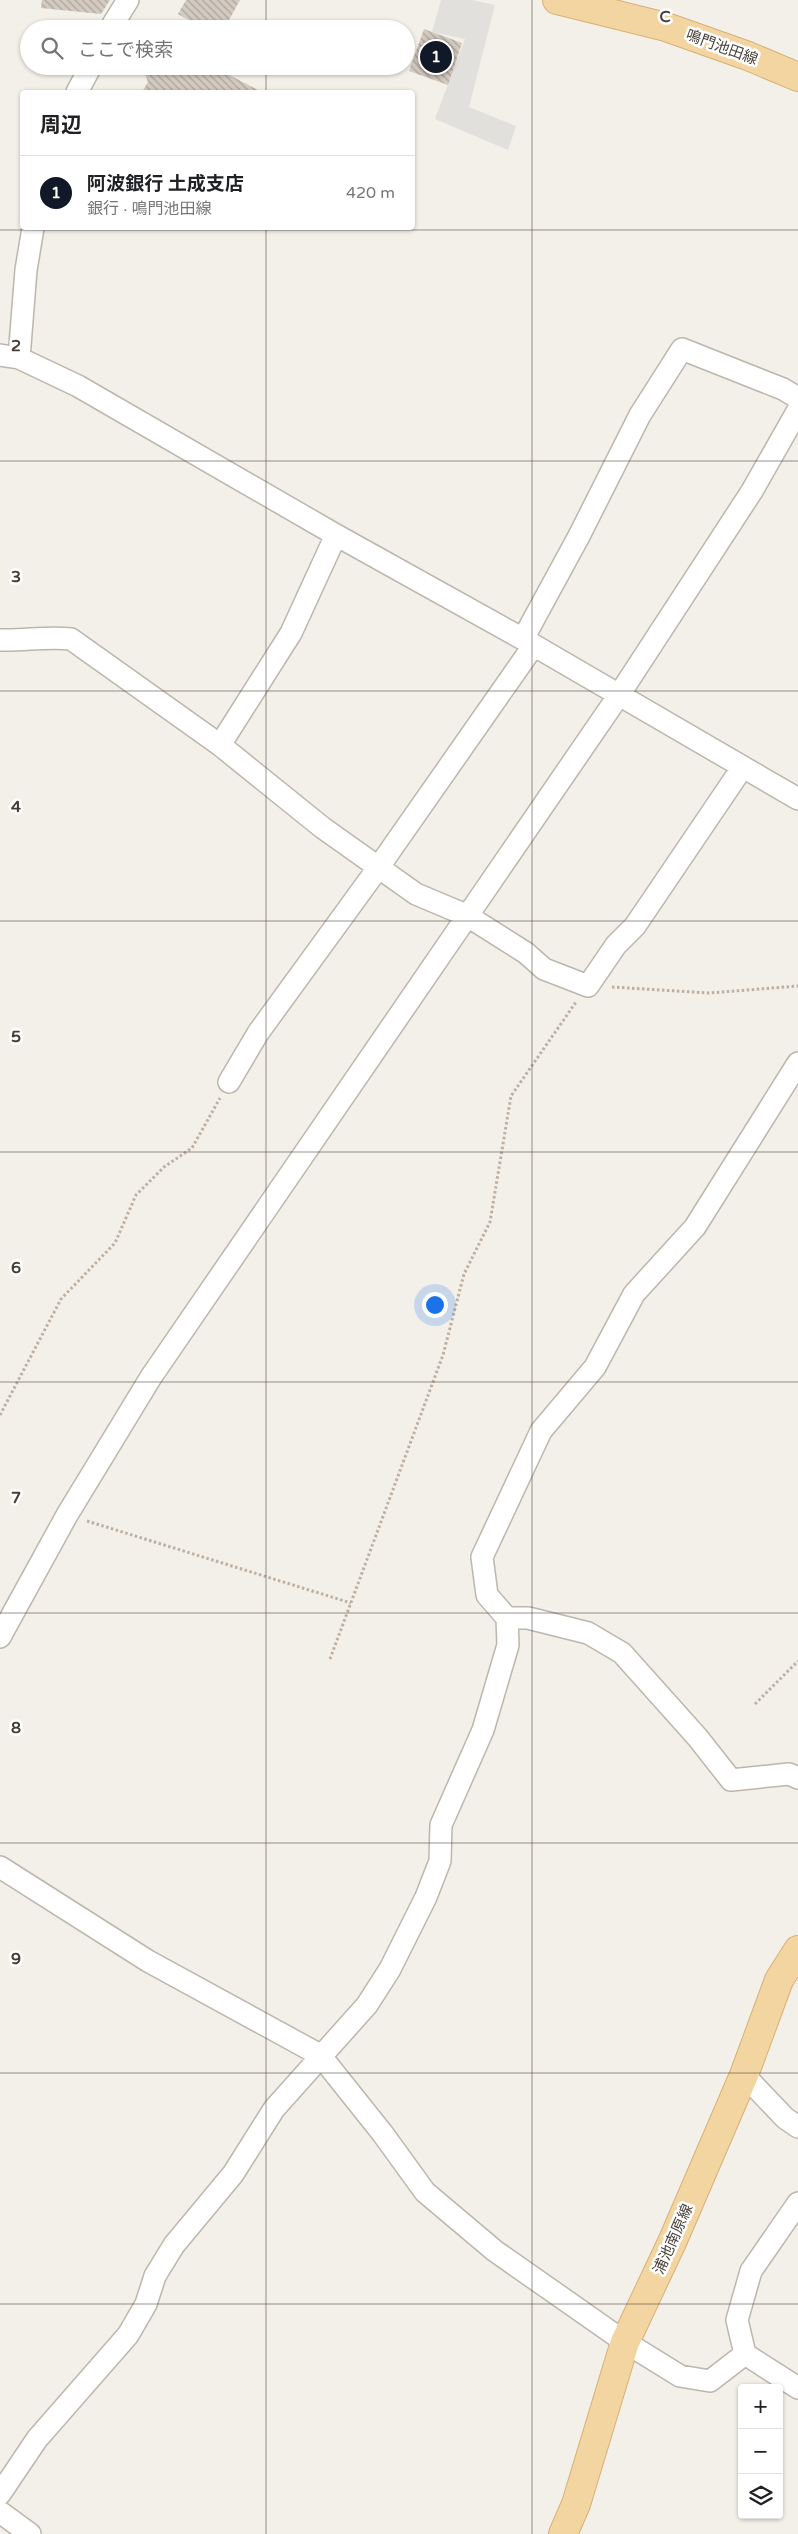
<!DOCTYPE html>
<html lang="ja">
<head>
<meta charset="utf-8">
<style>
  :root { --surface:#fff; --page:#f2f2f2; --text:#202124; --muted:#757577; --line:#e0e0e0; --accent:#111827 }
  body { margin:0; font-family:"Varela Round","Noto Sans JP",sans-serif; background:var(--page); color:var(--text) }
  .controls { position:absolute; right:15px; bottom:15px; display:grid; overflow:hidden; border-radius:5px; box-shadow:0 1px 4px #0004 }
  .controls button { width:45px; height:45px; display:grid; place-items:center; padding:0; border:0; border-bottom:1px solid var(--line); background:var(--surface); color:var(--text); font:25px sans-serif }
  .you { position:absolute; left:434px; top:1304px; width:18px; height:18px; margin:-12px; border:4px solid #fff; border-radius:50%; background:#1a73e8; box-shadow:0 0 0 8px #1a73e833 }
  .badge { display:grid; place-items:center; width:32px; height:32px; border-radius:50%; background:var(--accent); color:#fff; font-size:16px; font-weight:700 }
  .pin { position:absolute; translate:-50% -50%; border:2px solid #fff; box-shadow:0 1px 5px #0006 }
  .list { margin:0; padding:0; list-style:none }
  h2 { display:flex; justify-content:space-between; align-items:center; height:65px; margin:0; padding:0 20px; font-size:21px }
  h2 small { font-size:16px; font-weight:400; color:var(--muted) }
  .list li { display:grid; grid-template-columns:32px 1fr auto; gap:15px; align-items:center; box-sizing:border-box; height:75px; padding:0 20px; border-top:1px solid var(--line) }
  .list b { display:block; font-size:19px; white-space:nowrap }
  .list p { margin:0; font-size:16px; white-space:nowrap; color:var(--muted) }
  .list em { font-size:16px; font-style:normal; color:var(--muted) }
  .icon { flex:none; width:28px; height:28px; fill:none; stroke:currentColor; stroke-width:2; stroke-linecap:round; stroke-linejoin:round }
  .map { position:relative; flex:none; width:798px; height:2534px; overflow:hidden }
  .search { position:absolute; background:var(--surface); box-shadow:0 1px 4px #0004; left:20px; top:20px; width:395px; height:55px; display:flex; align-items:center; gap:12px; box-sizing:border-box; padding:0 18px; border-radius:28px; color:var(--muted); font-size:19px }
  .panel { position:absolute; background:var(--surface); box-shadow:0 1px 4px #0004; left:20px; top:90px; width:395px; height:140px; border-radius:5px }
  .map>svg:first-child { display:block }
  .parking { fill:#e2e0dd }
  .building { fill:url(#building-back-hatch) }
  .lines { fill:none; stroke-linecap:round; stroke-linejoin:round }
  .minor-casing { stroke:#bdb6ad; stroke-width:24 }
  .major-casing { stroke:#d7b173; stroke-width:30 }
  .path { stroke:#bdb0a0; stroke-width:3; stroke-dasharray:2.5 2.5; stroke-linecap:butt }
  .minor { stroke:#fff; stroke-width:21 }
  .major { stroke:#f3d5a2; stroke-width:28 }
  .grid { fill:none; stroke:#463f38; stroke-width:1; stroke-opacity:0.55 }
  .labels { text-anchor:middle; stroke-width:5; stroke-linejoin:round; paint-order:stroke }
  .street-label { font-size:15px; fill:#463f38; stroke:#fff }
  .grid-label { font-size:16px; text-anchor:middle; font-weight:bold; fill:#463f38; stroke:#fff; stroke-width:5; stroke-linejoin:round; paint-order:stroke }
</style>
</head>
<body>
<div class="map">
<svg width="798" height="2534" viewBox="0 0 798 2534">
  <defs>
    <pattern id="building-back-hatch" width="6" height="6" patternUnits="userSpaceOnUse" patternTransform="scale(1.25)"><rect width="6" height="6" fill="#d3cac0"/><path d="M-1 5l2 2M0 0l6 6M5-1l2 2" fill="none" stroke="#ada59d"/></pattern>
  </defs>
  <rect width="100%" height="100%" fill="#f3efe9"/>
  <path class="parking" d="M441 0H472L495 5 469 107 516 126 508 150 435 119 465 39 432 32Z"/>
  <path class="building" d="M42 0H110L101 14 41 8Z
    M186 0H240L224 29H204L178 14Z
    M424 29 462 43 448 85 409 71Z
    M142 66H212L262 92H142L148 82Z"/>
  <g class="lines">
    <g class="minor-casing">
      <path id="minor" d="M110 29 128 0
        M77 92 91 66
        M0 355 19 358 78 386 336 535 523 639 798 799
        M19 358 26 270 33 228
        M523 639 579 536 640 415 682 349 783 389 798 398
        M0 640C24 641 47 636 71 639L220 745 323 828 416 894 466 915 526 953 544 969 588 986 616 945 635 926 742 768
        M220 745 291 633 336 535
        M229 1082 258 1033 378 868 534 645
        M507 1618H528L588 1633 622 1653 698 1738 731 1780 789 1774 798 1778
        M0 1637 67 1515 151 1377 619 695 752 491 798 410
        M0 1867 148 1961 320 2055 383 2134 425 2192 495 2251 625 2342 680 2376 710 2381 745 2354
        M744 2075 785 2118 798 2127
        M798 2203 751 2271 737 2320 745 2354 798 2388
        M0 2494 37 2439 128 2335 146 2304 155 2276 174 2245 233 2174 274 2109 367 2005 390 1969 426 1897 440 1861 441 1825 483 1730 508 1645 507 1618 487 1595 482 1557 541 1431 595 1367 634 1294 695 1227 798 1063
        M0 2512 30 2534"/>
    </g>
    <g class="major-casing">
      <path id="major" d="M557 0 666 27 748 56 798 77
        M563 2534 576 2504 625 2342 673 2240 744 2075 779 1980 798 1950"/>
    </g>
    <path class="path" d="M612 987 709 993 798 986
      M0 1415 61 1299 115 1243 136 1195 164 1167 192 1148 220 1098
      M87 1521 351 1603
      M330 1659 443 1355 464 1274 490 1222 511 1096 576 1002
      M755 1704 798 1661"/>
    <use href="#minor" class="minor"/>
    <use href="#major" class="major"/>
  </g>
  <path class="grid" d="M266 0V29M532 0V2534M266 66V92M266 228V2534M0 230H798M0 461H798M0 691H798M0 921H798M0 1152H798M0 1382H798M0 1613H798M0 1843H798M0 2073H798M0 2304H798"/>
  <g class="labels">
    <g class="street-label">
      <text transform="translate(722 47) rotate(20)" y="5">鳴門池田線</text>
      <text transform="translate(673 2239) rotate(-66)" y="5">浦池南原線</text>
    </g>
  </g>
  <g class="grid-label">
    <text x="665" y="22">C</text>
    <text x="16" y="351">2</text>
    <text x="16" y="582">3</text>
    <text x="16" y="812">4</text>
    <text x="16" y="1042">5</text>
    <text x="16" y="1273">6</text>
    <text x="16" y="1503">7</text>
    <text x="16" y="1733">8</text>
    <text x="16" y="1964">9</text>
  </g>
</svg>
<div class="controls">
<button>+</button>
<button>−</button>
<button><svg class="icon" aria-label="layers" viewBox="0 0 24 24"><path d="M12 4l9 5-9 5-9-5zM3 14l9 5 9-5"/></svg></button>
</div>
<div class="you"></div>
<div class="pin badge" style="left:436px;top:57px">1</div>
<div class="search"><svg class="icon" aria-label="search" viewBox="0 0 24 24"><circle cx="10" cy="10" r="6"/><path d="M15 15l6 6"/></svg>ここで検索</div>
<section class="panel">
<h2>周辺<small></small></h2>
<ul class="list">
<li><span class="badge">1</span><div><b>阿波銀行 土成支店</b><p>銀行 · 鳴門池田線</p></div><em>420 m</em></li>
</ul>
</section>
</div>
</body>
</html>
